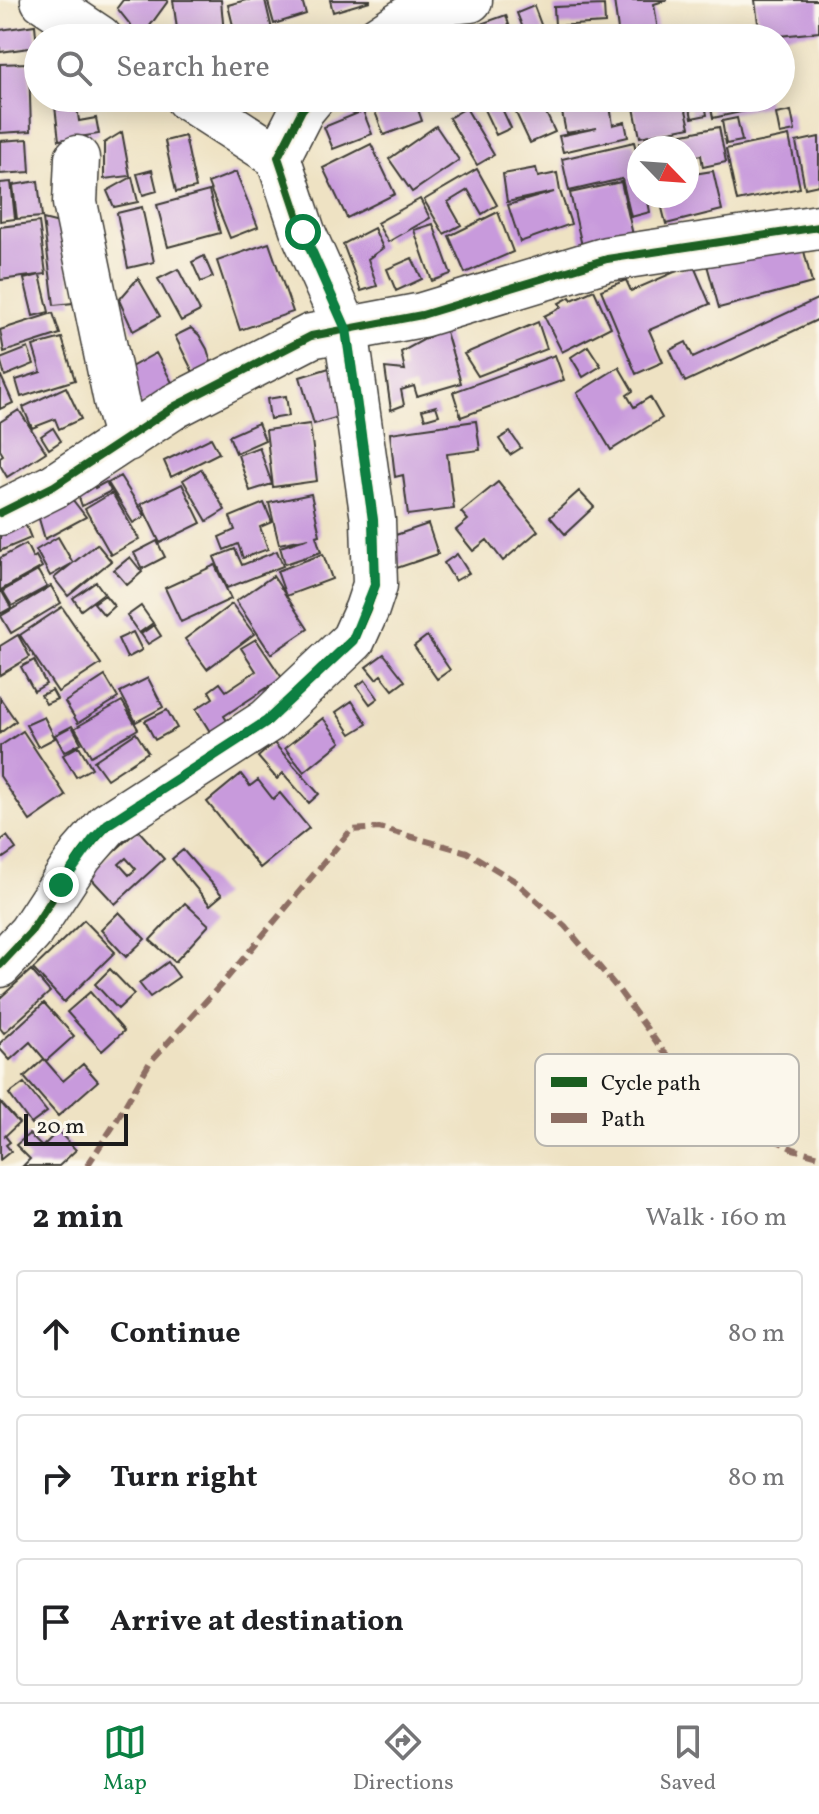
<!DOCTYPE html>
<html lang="en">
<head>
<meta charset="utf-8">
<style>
  :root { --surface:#fff; --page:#f6f6f6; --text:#202124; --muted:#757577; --line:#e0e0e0; --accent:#0b8043 }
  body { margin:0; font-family:Vollkorn,serif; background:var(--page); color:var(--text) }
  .compass { position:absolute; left:627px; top:136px; width:72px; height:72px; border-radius:50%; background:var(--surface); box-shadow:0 4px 20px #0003; rotate:115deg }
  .scale { position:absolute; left:24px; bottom:20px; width:104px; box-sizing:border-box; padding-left:8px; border:4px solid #1c1c1c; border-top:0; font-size:22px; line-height:28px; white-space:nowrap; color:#1c1c1c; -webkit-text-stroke:6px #fbf7ec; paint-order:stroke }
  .stop { position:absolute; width:24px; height:24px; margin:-18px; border:6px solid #0b8043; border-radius:50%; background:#fff }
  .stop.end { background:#0b8043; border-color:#fff; box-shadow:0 2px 8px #0008 }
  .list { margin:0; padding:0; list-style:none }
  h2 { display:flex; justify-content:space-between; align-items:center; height:104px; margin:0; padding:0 32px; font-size:34px }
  h2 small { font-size:26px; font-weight:400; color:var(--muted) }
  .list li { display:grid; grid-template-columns:52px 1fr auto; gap:24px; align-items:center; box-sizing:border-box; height:128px; margin:0 16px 16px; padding:0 16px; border:2px solid var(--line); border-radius:8px }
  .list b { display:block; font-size:30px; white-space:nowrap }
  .list em { font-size:26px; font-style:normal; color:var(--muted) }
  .icon { flex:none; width:44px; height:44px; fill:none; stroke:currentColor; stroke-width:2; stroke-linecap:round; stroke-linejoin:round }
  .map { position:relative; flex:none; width:819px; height:1166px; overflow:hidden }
  .search { position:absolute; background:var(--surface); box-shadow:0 4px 20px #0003; left:24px; right:24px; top:24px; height:88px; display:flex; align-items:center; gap:20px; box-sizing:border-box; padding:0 28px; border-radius:44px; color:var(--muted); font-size:30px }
  .sheet { height:536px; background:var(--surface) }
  nav { display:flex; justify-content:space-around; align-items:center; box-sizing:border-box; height:112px; border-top:2px solid var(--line); background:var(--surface); font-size:22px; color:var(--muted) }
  nav a { display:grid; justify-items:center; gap:4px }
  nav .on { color:var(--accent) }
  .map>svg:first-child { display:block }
  .building { fill:#c89adc; fill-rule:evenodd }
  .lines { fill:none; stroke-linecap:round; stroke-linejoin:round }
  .minor-casing { stroke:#3c3a35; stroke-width:47 }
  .minor { stroke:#fff; stroke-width:44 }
  .quiet { stroke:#8d6e63; stroke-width:6; stroke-dasharray:12 6; stroke-linecap:butt }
  .cycleway-casing { stroke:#fbf7ec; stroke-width:13 }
  .cycleway { stroke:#1b5e20; stroke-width:8 }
  .route { stroke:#0b8043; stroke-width:10 }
  .key { fill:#fbf7ec; stroke:#b8b5ae; stroke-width:2 }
  .key-label { font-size:22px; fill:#1c1c1c }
</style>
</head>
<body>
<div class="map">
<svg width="819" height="1166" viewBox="0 0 819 1166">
  <rect width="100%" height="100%" fill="#fbf7ec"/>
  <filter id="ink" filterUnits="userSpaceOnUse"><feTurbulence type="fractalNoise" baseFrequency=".0125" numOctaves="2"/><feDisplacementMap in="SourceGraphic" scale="16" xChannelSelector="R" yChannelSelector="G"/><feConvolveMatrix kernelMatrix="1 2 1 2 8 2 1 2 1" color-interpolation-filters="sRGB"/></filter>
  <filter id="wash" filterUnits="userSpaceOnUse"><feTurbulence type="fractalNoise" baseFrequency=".006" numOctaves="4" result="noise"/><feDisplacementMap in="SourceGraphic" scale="32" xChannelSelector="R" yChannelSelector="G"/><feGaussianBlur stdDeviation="1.8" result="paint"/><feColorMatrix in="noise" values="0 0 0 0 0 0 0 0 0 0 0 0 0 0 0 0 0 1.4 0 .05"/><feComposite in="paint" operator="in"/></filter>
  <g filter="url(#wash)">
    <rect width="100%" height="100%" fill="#eee2c3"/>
    <g id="blocks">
      <path class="building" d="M123 0H166L168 1 141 38 117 8Z
        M173 0H221L224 34 178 36Z
        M246 0H265L274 38H236L228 5Z
        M273 0H302L306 14 274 24 268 2Z
        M330 0H370V1L333 12Z
        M614 0H667L654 4 659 38H619Z
        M755 0H819V32L760 38Z
        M604 5 605 23 555 26 554 7Z
        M534 6 546 38H527L517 13Z
        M506 15 513 38H476L472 27Z
        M35 25 37 47 0 52V30Z
        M595 33V38H562V36Z
        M29 63 31 131 0 133V64Z
        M54 98H91L92 105 77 107 79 121 96 118 99 134 59 140Z
        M405 98H414L422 121 384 135 374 109Z
        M486 98H497L511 128 496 135 480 101Z
        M509 98H539L555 132 530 143Z
        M575 98H585L586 103 609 99 613 125 625 122 628 137 563 152 559 136 597 128 566 133 561 107 576 104Z
        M632 98H683L690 127 640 137Z
        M688 98H704L707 115 692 118Z
        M709 98H767L768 106 713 118Z
        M466 108 494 155 477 165 449 118Z
        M363 111 372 134 333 149 324 127Z
        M791 111 795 131 780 134 776 114Z
        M737 118 742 141 726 144 722 121Z
        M436 126 459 160 412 192 389 159Z
        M719 127 726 162 703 167 701 155 687 158V148H640L639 143Z
        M122 132 130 176 104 179V143Z
        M185 136 196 188 176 192 165 141Z
        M789 136 800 188 737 201 726 149Z
        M819 137V185L805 188 796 142Z
        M28 139 30 172 0 174V141Z
        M634 142 639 162V196H647L650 212 631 217 622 179 569 191 562 159Z
        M371 144 395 194 347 218 323 168Z
        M536 168 538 177 557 173 560 191 571 224 520 242 508 205 554 192 507 202 503 174Z
        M477 169 497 205 482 214 468 190 448 202 461 225 444 234 424 200Z
        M152 170 157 191 143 195 137 174Z
        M713 171 722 210 666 224 659 196H687V175Z
        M236 172 258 227 230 238 208 183Z
        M132 177 138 202 114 207 107 191Z
        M38 181 42 217 17 219 13 185Z
        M11 182 15 219 0 221V183Z
        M621 182 633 235 582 246 570 193Z
        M209 191 220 233 168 247 157 205Z
        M420 199 430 218 388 242 377 223Z
        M142 207 154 262 128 268 117 213Z
        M498 212 513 252 465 273 449 236Z
        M43 219 63 224 73 303 54 305Z
        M39 222 46 274 0 280V227Z
        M433 224 451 274 432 281 414 230Z
        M374 228 383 248 368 259 377 286 361 291 343 244Z
        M801 239 812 283 719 308 707 265Z
        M269 243 293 312 240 330 217 261Z
        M204 256 213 277 201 282 192 262Z
        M412 258 422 279 396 291 387 269Z
        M693 264 710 304 649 330 663 362 636 374 601 290 626 280 631 291Z
        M178 269 200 311 181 321 158 279Z
        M40 275 49 312 33 316 24 279Z
        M138 278 160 316 133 331 119 300Z
        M594 290 611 327 562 352 544 316 562 307 559 303 570 297 572 300Z
        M819 298V319L685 382 670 350 686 342 693 357Z
        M53 313 60 334 4 352 0 330Z
        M538 322 547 349 478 376 464 354Z
        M191 328 199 335 207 349 215 375 199 384 175 336Z
        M445 328 461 383 417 396 414 386 401 390 404 405 391 410 385 368 405 370 401 352Z
        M62 338 75 380 21 397 16 380 41 372 33 346Z
        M588 346 601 366 583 377 571 357Z
        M28 348 34 364 5 376 0 359Z
        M156 353 174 386 136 408 117 375Z
        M555 355 564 380 461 417 453 392Z
        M339 365 353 413 314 424 300 377Z
        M619 367 633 391 627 395 634 407 650 397 662 418 611 450 577 393Z
        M0 374 13 403 0 409Z
        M66 387 81 419 59 429 55 419 32 428 23 407Z
        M286 396 289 416 270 419 267 399Z
        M436 406 439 415 425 419 422 410Z
        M19 410 46 452 7 477 0 465V457L3 455 0 450V422Z
        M476 421 480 450 447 454 454 509 408 515 403 475 395 477 390 433Z
        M258 423 265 440 236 453 229 436Z
        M310 424 317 481 273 487 266 430Z
        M53 428 61 441 49 449 41 436Z
        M510 432 521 448 510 455 499 439Z
        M211 438 219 453 171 477 164 461Z
        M259 447 272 484 250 491 238 455Z
        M201 469 225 510 207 521 183 480Z
        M89 474 95 488 106 482 111 491 82 506 74 482Z
        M120 476 145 516 133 523 108 483Z
        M498 482 538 531 503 561 487 540 473 551 456 530 468 520 461 512Z
        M182 484 201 523 160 543 141 504Z
        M65 490 86 517 45 539 37 512Z
        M579 491 594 507 565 534 550 517Z
        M112 493 139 539 111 555 85 509Z
        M311 494 320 535 316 536 321 552 285 564 280 547 309 538 279 544 269 503Z
        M264 503 272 522 260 527 268 549 243 558 238 544 224 550 219 537 235 530 230 517Z
        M20 511 31 538 0 551V523Z
        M428 524 438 554 397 568 387 538Z
        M58 537 73 563 50 576 36 550Z
        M157 541 165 557 142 569 134 553Z
        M26 544 33 558 36 556 42 567 1 590 11 608 0 614V558Z
        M97 544 111 561 68 596 54 578Z
        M235 549 242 565 277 551 283 566 227 588 214 557Z
        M323 554 332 579 286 596 277 571Z
        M457 554 469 573 455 581 444 563Z
        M130 557 142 572 127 585 114 570Z
        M215 565 231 599 181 622 165 588Z
        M38 571 47 587 12 606 3 591Z
        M273 576 308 629 271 654 236 601Z
        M96 582 104 593 81 610 73 598Z
        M51 586 61 603 11 633 1 616Z
        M105 595 114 606 104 615 94 603Z
        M232 604 254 634 207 669 185 639Z
        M141 606 153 623 139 633 127 616Z
        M62 607 101 664 58 692 20 635Z
        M154 625 161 636 148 644 141 634Z
        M133 632 142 650 127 658 118 639Z
        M18 635 30 657 0 675V646Z
        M427 636 450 670 437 679 414 646Z
        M256 639 282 678 224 716 229 724 212 735 196 709 213 698 209 691 220 683 226 691 256 671 241 648Z
        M384 654 405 681 393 690 381 675 376 679 366 667Z
        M34 660 46 684 34 691 21 667Z
        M105 676 118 698 78 723 65 702Z
        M148 678 163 707 136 722 120 692Z
        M365 680 378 698 370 704 357 686Z
        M52 690 57 699 46 704 41 695Z
        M0 698 16 721 0 733Z
        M122 701 138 729 91 756 75 728Z
        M352 701 367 724 351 734 336 712Z
        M167 710 177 728 155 740 145 721Z
        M44 717 55 738 38 747 26 725Z
        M323 718 341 742 304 772 285 748Z
        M72 726 81 743 64 752 55 735Z
        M23 731 66 796 30 821 0 776V746Z
        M136 733 148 752 107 779 94 761Z
        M274 743 319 794 309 803 283 773 277 779 258 757Z
        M79 746 92 768 76 777 63 755Z
        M241 774 250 786 258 780 273 799 280 793 309 828 260 868 207 802Z
        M138 830 164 859 115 904 88 875ZM126 858 136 869 129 875 119 864Z
        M7 836 16 849 0 860V841Z
        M183 850 222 895 210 905 172 859Z
        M185 903 209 925 175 962 150 940Z
        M119 912 145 939 126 957 101 930Z
        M84 920 115 952 64 1002 33 969Z
        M168 962 179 977 150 997 139 983Z
        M110 969 134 994 118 1009 95 984Z
        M31 970 50 992 4 1033 0 1028V998Z
        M90 992 124 1031 102 1051 67 1012Z
        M44 1003 74 1036 46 1061 30 1042 10 1060 0 1049V1043Z
        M44 1059 63 1081 83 1064 98 1081 58 1116 24 1077Z
        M24 1083 47 1112 31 1124 9 1094Z
        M0 1102 19 1123 5 1136 10 1142 6 1145 11 1151 0 1160Z
        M58 1131 76 1150 59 1166H23L30 1159 16 1145 29 1134 42 1147Z"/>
    </g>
  </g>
  <g filter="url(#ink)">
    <use href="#blocks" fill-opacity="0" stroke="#3c3a35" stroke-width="2"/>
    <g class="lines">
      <g class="minor-casing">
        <path id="minor" d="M43 0 100 38
          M378 38 429 4 470 0
          M187 98 278 157
          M77 158 75 203 116 401 127 439
          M0 513 54 486 175 406 311 336 422 315 607 259 819 227
          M0 965 30 933 81 855 108 824 267 721 353 640 367 609 375 585 373 520 346 329 303 232 278 157 302 110 312 98"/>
      </g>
      <use href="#minor" class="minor"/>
      <path class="quiet" d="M87 1166 114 1125 150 1062 227 978 351 830 379 828 467 852 515 881 565 926 618 989 663 1051 724 1113 793 1149 819 1156"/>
      <g class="cycleway-casing">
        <path id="cycleway" d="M0 513 54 486 175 406 311 336 422 315 607 259 819 227
          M0 965 30 933 81 855 108 824 267 721 353 640 367 609 375 585 373 520 346 329 303 232 278 157 302 110 312 98"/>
      </g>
      <use href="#cycleway" class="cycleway"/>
    </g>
  </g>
  <g class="lines" filter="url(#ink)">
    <path class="route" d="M61 885 93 840 108 824 267 721 353 640 375 585 373 520 346 329 303 232"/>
  </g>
  <rect x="535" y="1054" width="264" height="92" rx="12" class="key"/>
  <rect x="551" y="1077" width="36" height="10" fill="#1b5e20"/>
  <rect x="551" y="1113" width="36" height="10" fill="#8d6e63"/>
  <g class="key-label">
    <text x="601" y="1090">Cycle path</text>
    <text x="601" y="1126">Path</text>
  </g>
</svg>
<svg class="compass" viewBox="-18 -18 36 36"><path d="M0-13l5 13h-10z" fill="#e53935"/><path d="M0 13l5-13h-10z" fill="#757577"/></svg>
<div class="scale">20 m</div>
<div class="stop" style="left:303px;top:232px"></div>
<div class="stop end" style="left:61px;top:885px"></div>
<div class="search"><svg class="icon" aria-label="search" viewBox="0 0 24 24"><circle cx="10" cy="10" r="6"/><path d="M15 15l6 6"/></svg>Search here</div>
</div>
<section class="sheet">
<h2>2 min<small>Walk · 160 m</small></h2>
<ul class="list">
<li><svg class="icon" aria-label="ahead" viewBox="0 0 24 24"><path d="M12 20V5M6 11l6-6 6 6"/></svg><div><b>Continue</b></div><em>80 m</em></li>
<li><svg class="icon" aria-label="right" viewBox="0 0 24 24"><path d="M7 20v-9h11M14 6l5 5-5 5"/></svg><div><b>Turn right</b></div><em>80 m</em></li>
<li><svg class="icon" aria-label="arrive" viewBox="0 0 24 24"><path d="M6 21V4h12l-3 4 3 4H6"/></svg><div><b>Arrive at destination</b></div></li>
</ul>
</section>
<nav>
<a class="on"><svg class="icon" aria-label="map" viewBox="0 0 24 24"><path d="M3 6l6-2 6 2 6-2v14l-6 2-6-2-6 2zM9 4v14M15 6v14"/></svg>Map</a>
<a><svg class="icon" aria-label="directions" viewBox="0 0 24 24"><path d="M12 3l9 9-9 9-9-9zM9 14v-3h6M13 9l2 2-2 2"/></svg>Directions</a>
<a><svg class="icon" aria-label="saved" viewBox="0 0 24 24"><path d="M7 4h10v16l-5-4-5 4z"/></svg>Saved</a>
</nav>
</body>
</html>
